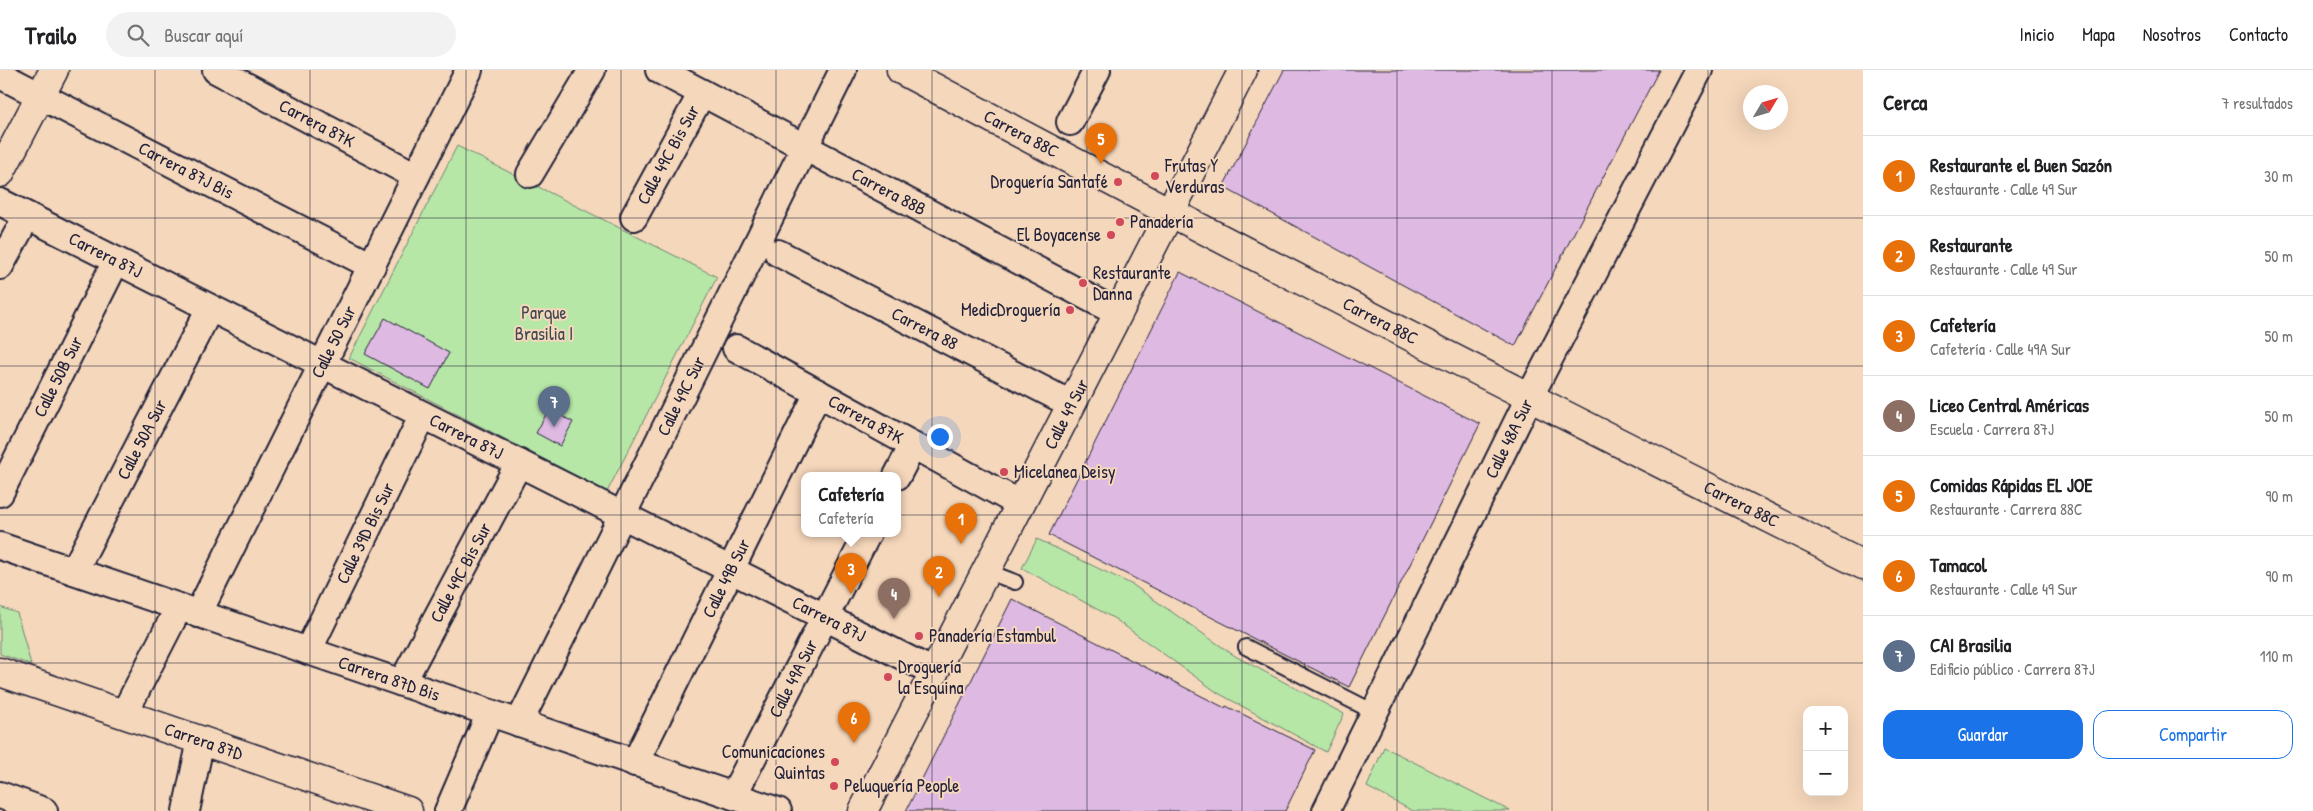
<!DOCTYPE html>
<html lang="es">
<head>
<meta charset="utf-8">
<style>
  :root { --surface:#fff; --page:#f2f2f2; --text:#202124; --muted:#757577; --line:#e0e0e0; --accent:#1a73e8 }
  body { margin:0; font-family:"Patrick Hand",sans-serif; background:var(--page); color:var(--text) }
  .controls { position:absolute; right:15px; bottom:15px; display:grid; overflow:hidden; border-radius:10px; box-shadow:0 5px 20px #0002 }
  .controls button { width:45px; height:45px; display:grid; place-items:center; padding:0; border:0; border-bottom:1px solid var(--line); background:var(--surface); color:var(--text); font:25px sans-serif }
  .compass { position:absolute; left:1743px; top:15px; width:45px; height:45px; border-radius:50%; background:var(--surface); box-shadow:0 5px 20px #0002; rotate:52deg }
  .you { position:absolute; left:939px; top:366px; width:18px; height:18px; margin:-12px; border:4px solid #fff; border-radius:50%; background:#1a73e8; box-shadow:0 0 0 8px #1a73e833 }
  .badge { display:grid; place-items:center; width:32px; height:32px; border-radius:50%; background:var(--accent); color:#fff; font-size:16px; font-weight:700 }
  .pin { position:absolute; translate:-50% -41px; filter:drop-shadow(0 1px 2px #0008) }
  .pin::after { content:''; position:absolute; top:26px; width:18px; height:15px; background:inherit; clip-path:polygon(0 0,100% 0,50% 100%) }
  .popup { position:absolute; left:801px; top:402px; width:100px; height:65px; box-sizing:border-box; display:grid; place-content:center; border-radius:10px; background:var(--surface); filter:drop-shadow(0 1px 4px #0005); font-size:16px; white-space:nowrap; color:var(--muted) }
  .popup b { font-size:19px; color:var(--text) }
  .popup::after { content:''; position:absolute; left:50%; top:100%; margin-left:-10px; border:10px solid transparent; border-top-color:var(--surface) }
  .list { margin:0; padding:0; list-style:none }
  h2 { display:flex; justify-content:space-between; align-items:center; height:65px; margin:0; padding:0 20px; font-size:21px }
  h2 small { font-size:16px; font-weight:400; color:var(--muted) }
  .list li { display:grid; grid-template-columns:32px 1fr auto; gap:15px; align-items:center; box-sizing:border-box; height:80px; padding:0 20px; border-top:1px solid var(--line) }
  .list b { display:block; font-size:19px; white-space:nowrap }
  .list p { margin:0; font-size:16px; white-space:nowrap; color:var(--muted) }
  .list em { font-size:16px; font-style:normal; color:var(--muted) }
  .actions { display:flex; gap:10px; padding:15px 20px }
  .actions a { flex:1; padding:11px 0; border:1px solid var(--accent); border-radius:15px; text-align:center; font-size:18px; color:var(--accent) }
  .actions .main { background:var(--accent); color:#fff }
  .icon { flex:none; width:28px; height:28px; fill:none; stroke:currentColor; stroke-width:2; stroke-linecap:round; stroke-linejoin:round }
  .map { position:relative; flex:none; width:1863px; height:741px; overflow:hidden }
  header { display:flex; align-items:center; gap:30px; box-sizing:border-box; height:70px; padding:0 25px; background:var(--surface); border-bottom:1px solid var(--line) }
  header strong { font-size:24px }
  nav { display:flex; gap:28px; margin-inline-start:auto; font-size:18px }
  .search { width:350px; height:45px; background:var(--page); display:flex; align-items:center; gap:12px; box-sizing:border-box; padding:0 18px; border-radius:28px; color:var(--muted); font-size:19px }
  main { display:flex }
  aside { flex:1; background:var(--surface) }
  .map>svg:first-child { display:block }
  .green { fill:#b7e7a7; stroke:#6c8471 }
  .building { fill:#deb9e2; stroke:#22223b }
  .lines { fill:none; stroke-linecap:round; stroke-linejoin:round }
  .lane-casing { stroke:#22223b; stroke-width:18 }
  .street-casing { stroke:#22223b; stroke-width:30 }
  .secondary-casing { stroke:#22223b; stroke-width:31 }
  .lane { stroke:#f5d7bb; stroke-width:14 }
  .street { stroke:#f5d7bb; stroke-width:26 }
  .secondary { stroke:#f5d7bb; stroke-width:28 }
  .grid { fill:none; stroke:#22223b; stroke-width:1; stroke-opacity:0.55 }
  .poi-dot { fill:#d1495b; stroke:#f5d7bb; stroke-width:2 }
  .labels { text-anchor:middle; stroke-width:4; stroke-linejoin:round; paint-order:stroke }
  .street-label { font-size:18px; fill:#22223b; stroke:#f5d7bb }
  .poi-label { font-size:18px; fill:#22223b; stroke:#f5d7bb; text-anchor:start }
  .park-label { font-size:18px; fill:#404951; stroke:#f5d7bb }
</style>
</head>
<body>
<header>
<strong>Trailo</strong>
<div class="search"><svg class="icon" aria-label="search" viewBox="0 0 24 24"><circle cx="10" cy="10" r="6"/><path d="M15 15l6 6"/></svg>Buscar aquí</div>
<nav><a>Inicio</a><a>Mapa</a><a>Nosotros</a><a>Contacto</a></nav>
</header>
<main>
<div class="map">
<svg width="1863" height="741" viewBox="0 0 1863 741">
  <rect width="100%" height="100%" fill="#f5d7bb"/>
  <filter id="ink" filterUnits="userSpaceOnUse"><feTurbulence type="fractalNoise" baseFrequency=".02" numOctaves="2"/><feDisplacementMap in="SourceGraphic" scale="10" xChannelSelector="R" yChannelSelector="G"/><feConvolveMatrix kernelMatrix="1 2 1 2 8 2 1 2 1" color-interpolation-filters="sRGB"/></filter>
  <g filter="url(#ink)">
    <path class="green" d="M457 76 717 207 607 422 349 288Z
      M1037 469 1133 515 1235 586 1344 644 1326 682 1218 623 1115 549 1022 498Z
      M0 537 17 543 31 595 0 584Z
      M1384 677 1510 741H1413L1367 717Z"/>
    <path class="building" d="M1284 0H1659L1515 276 1223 117Z
      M1180 202 1480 354 1349 617 1049 465Z
      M385 248 449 283 430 319 365 284Z
      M549 339 573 352 560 376 536 363Z
      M1012 529 1225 638 1226 636 1315 680 1285 741H906Z"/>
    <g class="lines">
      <g class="lane-casing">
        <path id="lane" d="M986 501 1015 512
          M1246 577 1374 642"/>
      </g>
      <g class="street-casing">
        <g id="street">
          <path id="s1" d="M216 0 416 106"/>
          <path id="s2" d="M659 0 1118 243"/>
          <path id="s3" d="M0 5 372 196"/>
          <path d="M1070 52 1097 0"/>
          <path d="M530 104 592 0"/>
          <path id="s4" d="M0 132 934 602"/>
          <path id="s5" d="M634 147 702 23"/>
          <path id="s6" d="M778 183 1071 334"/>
          <path d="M0 196 27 146"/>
          <path id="s7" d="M736 278 1020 434"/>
          <path d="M897 406 913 375"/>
          <path id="s8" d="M0 423 116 191"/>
          <path id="s9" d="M0 476 778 741"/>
          <path id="s10" d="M74 501 210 238"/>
          <path id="s11" d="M198 544 469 0"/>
          <path id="s12" d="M308 581 423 345"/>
          <path id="s13" d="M402 613 519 393"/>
          <path d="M124 644 179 537"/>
          <path id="s14" d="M519 653 843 0"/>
          <path id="s15" d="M635 693 818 323"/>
          <path d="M0 725 44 741"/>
          <path id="s16" d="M733 726 868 463"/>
          <path d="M186 741 201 670"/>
          <path d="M448 741 490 643"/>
          <path id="s17" d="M1326 741 1529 328 1699 0"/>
        </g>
      </g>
      <g class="secondary-casing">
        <g id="secondary">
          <path id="s18" d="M901 0C1219 170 1540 334 1863 495"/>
          <path d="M0 103 54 0"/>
          <path id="s19" d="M0 602 408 741"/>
          <path id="s20" d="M863 741 1243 0"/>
        </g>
      </g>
      <use href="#lane" class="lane"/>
      <use href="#street" class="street"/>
      <use href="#secondary" class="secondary"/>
    </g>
  </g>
  <path class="grid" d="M155 0V741M310 0V741M466 0V741M621 0V741M776 0V741M932 0V741M1087 0V741M1242 0V741M1397 0V741M1552 0V741M1708 0V741M0 148H1863M0 296H1863M0 445H1863M0 593H1863"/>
  <g class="poi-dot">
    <circle cx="1155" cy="106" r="5"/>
    <circle cx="1118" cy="112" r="5"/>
    <circle cx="1120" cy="152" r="5"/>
    <circle cx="1111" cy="165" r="5"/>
    <circle cx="1083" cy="213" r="5"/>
    <circle cx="1070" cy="240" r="5"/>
    <circle cx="1004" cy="402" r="5"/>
    <circle cx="919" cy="566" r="5"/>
    <circle cx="888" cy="607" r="5"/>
    <circle cx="835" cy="692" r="5"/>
    <circle cx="834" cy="716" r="5"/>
  </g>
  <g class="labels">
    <g class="street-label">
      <text dy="6" stroke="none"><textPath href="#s1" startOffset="114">Carrera 87K</textPath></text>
      <text dy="6" stroke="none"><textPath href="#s18" startOffset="136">Carrera 88C</textPath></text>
      <text dy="6" stroke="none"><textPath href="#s5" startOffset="71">Calle 49C Bis Sur</textPath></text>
      <text dy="6" stroke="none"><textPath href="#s3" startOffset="209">Carrera 87J Bis</textPath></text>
      <text dy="6" stroke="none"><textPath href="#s2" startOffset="260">Carrera 88B</textPath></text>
      <text dy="6" stroke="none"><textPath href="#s4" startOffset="118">Carrera 87J</textPath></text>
      <text dy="6" stroke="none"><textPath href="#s18" startOffset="541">Carrera 88C</textPath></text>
      <text dy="6" stroke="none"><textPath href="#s6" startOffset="165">Carrera 88</textPath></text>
      <text dy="6" stroke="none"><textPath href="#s11" startOffset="304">Calle 50 Sur</textPath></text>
      <text dy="6" stroke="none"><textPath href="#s8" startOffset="130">Calle 50B Sur</textPath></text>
      <text dy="6" stroke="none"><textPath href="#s14" startOffset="365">Calle 49C Sur</textPath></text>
      <text dy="6" stroke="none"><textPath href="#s20" startOffset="446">Calle 49 Sur</textPath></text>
      <text dy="6" stroke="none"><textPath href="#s7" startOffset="148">Carrera 87K</textPath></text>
      <text dy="6" stroke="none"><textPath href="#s4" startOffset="522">Carrera 87J</textPath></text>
      <text dy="6" stroke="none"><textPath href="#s10" startOffset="148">Calle 50A Sur</textPath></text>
      <text dy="6" stroke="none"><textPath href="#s17" startOffset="415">Calle 48A Sur</textPath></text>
      <text dy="6" stroke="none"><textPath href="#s18" startOffset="946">Carrera 88C</textPath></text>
      <text dy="6" stroke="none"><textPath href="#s12" startOffset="131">Calle 39D Bis Sur</textPath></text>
      <text dy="6" stroke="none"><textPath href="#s13" startOffset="125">Calle 49C Bis Sur</textPath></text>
      <text dy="6" stroke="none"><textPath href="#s15" startOffset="206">Calle 49B Sur</textPath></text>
      <text dy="6" stroke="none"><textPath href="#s4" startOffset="928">Carrera 87J</textPath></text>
      <text dy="6" stroke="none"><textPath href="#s16" startOffset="132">Calle 49A Sur</textPath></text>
      <text dy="6" stroke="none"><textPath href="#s9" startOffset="411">Carrera 87D Bis</textPath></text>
      <text dy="6" stroke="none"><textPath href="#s19" startOffset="215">Carrera 87D</textPath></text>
    </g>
    <g class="poi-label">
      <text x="1165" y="102">Frutas Y<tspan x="1165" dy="21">Verduras</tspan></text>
      <text x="1108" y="118" text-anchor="end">Droguería Santafé</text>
      <text x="1130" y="158">Panadería</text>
      <text x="1101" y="171" text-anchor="end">El Boyacense</text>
      <text x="1093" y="209">Restaurante<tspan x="1093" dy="21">Danna</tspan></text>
      <text x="1060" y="246" text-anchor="end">MedicDroguería</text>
      <text x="1014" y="408">Micelanea Deisy</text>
      <text x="929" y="572">Panadería Estambul</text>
      <text x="898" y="603">Droguería<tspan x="898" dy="21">la Esquina</tspan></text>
      <text x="825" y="688" text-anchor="end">Comunicaciones<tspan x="825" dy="21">Quintas</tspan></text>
      <text x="844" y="722">Peluquería People</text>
    </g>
    <g class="park-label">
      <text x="544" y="249">Parque<tspan x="544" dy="21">Brasilia I</tspan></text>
    </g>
  </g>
</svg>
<div class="controls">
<button>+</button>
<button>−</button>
</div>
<svg class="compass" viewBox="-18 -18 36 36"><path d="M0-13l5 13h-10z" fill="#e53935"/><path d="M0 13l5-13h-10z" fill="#757577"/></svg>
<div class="you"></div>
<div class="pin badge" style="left:961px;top:474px;background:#e8710a">1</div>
<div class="pin badge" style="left:939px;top:527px;background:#e8710a">2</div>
<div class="pin badge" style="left:851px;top:524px;background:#e8710a">3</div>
<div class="popup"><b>Cafetería</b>Cafetería</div>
<div class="pin badge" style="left:894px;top:549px;background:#8d6e63">4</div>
<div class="pin badge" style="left:1101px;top:94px;background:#e8710a">5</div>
<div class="pin badge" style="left:854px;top:673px;background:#e8710a">6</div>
<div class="pin badge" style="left:554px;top:357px;background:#5c6f8a">7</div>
</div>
<aside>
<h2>Cerca<small>7 resultados</small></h2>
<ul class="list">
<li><span class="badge" style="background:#e8710a">1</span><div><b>Restaurante el Buen Sazón</b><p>Restaurante · Calle 49 Sur</p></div><em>30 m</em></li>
<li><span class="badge" style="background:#e8710a">2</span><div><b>Restaurante</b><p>Restaurante · Calle 49 Sur</p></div><em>50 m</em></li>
<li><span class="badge" style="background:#e8710a">3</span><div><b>Cafetería</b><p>Cafetería · Calle 49A Sur</p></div><em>50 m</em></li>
<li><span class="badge" style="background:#8d6e63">4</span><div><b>Liceo Central Américas</b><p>Escuela · Carrera 87J</p></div><em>50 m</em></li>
<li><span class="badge" style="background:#e8710a">5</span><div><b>Comidas Rápidas EL JOE</b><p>Restaurante · Carrera 88C</p></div><em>90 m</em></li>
<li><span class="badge" style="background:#e8710a">6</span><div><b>Tamacol</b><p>Restaurante · Calle 49 Sur</p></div><em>90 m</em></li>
<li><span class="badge" style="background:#5c6f8a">7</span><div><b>CAI Brasilia</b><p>Edificio público · Carrera 87J</p></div><em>110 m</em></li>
</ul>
<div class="actions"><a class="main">Guardar</a><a>Compartir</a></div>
</aside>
</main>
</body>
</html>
